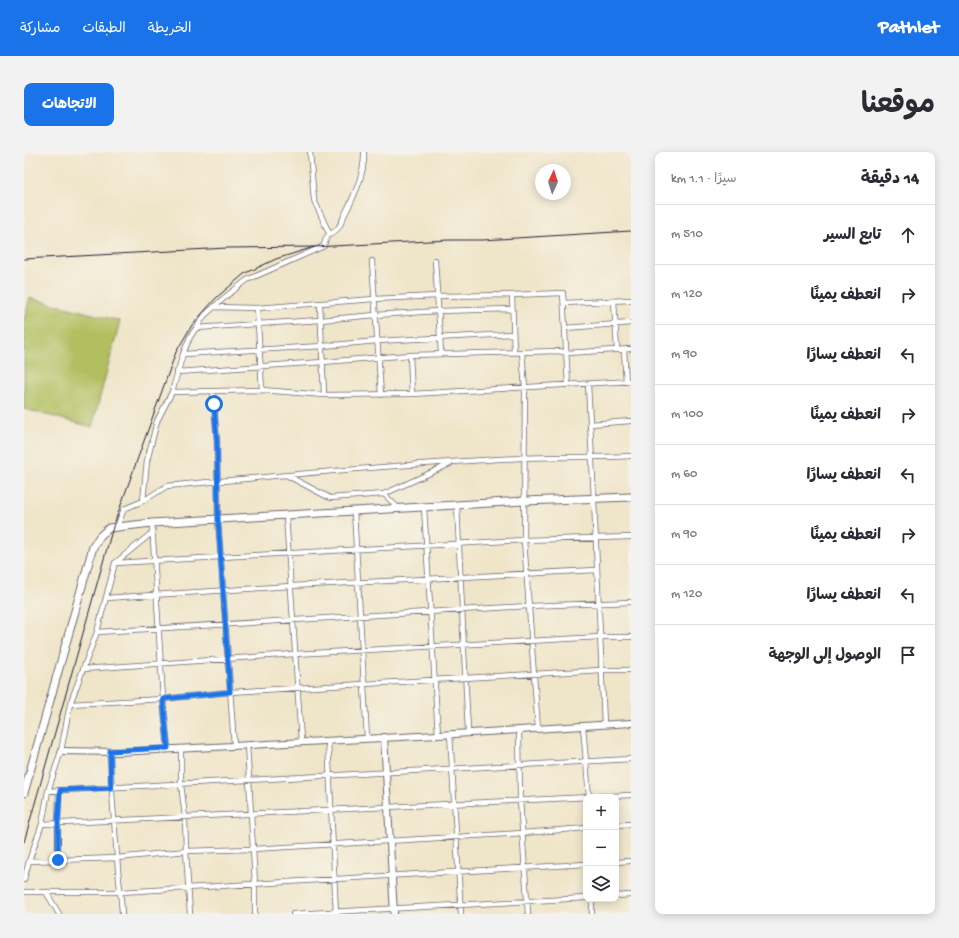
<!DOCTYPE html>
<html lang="ar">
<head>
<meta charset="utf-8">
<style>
  :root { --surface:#fff; --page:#f2f2f3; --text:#2b2b33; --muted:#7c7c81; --line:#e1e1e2; --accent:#1a73e8 }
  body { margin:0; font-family:"Gochi Hand","Playpen Sans Arabic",sans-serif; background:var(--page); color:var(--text); direction:rtl }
  .controls { position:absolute; right:12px; bottom:12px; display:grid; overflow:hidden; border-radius:8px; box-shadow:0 2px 10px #0003 }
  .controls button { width:36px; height:36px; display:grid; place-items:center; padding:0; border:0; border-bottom:1px solid var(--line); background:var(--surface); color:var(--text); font:20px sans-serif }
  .compass { position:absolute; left:511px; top:12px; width:36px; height:36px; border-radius:50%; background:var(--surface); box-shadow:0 2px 10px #0003; rotate:4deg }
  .stop { position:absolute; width:12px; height:12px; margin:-9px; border:3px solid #1a73e8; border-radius:50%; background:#fff }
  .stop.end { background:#1a73e8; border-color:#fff; box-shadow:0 1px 4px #0008 }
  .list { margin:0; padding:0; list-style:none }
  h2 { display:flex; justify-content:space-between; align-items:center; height:52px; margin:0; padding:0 16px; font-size:17px }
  h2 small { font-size:13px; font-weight:400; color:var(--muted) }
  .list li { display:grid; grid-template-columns:26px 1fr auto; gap:12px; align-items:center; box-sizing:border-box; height:60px; padding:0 16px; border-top:1px solid var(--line) }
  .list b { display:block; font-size:15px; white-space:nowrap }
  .list em { font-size:13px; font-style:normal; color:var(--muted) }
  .icon { flex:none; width:22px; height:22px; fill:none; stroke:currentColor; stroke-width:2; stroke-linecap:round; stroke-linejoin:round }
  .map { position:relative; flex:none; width:607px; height:762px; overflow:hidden; direction:ltr; border-radius:8px }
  header { display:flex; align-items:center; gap:24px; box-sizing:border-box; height:56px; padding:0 20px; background:var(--accent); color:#fff }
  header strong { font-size:19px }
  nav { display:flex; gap:22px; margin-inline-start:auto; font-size:14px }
  .intro { display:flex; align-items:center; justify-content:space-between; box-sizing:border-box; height:96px; padding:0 24px }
  h1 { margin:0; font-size:28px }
  .button { padding:10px 18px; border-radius:8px; background:var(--accent); color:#fff; font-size:14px; font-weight:700 }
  main { display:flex; gap:24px; padding:0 24px }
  aside { flex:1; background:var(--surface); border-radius:8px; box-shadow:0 2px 10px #0003 }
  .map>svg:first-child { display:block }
  .green { fill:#b1bf61; stroke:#6a704e }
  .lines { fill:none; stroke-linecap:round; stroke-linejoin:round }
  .street-casing { stroke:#6a666d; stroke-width:6 }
  .secondary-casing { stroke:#6a666d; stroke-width:8 }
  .primary-casing { stroke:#6a666d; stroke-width:9 }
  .street { stroke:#fff; stroke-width:4.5 }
  .secondary { stroke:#fff; stroke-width:6 }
  .primary { stroke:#fff; stroke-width:7 }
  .rail { stroke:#22223b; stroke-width:1 }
  .route { stroke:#1a73e8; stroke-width:5 }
</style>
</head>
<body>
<header>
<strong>Pathlet</strong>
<nav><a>الخريطة</a><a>الطبقات</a><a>مشاركة</a></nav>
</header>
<div class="intro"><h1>موقعنا</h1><a class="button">الاتجاهات</a></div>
<main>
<aside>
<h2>14 دقيقة<small>سيرًا · 1.1 km</small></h2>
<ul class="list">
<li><svg class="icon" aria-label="ahead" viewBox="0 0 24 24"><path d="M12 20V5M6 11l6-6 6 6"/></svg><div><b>تابع السير</b></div><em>510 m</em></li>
<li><svg class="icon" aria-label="right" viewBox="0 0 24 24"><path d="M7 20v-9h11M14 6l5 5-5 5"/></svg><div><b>انعطف يمينًا</b></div><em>120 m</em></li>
<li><svg class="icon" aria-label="left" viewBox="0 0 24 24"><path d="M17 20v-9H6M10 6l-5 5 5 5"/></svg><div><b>انعطف يسارًا</b></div><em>90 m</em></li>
<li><svg class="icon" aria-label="right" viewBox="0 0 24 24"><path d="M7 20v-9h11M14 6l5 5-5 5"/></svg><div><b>انعطف يمينًا</b></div><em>100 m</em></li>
<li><svg class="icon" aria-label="left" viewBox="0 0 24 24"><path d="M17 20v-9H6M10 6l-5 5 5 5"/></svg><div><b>انعطف يسارًا</b></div><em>60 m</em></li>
<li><svg class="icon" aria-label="right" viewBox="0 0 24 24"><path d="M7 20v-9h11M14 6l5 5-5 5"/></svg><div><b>انعطف يمينًا</b></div><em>90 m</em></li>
<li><svg class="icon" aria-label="left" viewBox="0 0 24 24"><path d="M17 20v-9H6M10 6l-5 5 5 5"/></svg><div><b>انعطف يسارًا</b></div><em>120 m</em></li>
<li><svg class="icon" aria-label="arrive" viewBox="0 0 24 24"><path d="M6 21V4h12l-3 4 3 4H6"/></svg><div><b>الوصول إلى الوجهة</b></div></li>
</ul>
</aside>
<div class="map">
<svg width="607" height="762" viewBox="0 0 607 762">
  <rect width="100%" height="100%" fill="#f7f3e8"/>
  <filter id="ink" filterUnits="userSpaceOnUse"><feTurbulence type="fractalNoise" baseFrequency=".025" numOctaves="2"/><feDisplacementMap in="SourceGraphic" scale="8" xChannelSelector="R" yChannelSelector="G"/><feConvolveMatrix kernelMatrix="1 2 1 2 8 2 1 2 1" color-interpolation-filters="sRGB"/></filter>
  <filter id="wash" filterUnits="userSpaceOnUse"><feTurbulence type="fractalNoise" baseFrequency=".012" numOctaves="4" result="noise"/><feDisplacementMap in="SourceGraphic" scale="16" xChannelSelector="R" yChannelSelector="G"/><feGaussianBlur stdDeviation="0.9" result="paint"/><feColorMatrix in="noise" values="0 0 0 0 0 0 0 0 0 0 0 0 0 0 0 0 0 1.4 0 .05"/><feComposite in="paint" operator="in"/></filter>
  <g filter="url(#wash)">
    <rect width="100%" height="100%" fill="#efe5c9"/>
    <path class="green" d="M6 146 96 169 68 275 0 257V168Z"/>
  </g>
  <g filter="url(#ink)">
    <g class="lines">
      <g class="street-casing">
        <path id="street" d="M286 0 290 48 305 81
          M411 108 417 201
          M348 109 357 243
          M488 143 490 200
          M590 149 593 198
          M540 151 607 148
          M296 152 300 243
          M190 155 233 156 350 147 413 144 488 143 539 141 544 233
          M233 156 238 238
          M172 176 297 168 351 163 414 159 488 157
          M541 176 607 171
          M600 198 602 230
          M498 200 501 236 500 388 514 577
          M159 202 299 194 353 189 489 182
          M386 203 388 242
          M153 220 299 210 386 203 535 199 543 201 607 197
          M564 232 570 347 580 572
          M148 240 238 238 300 243 388 242 607 229
          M189 240 193 290 194 367 210 593
          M566 272 607 269
          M264 324 306 346 360 342 426 312
          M360 342 374 356
          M119 349 123 309 133 269 148 240 159 202 166 185 181 163 200 146 223 128 300 94C303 78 307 85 314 76 317 72 319 66 321 62 331 43 341 21 340 0
          M433 353 444 580
          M400 355 414 583
          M330 359 343 586
          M262 363 277 589
          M128 371 139 547 144 596
          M93 375 100 357 119 349 143 334C261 323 380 312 498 306 534 304 571 306 607 304
          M91 411 500 388 607 385
          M82 446 267 434 572 418
          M73 480 505 454 607 450
          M59 517 271 502 576 485H607
          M46 552 139 547 206 540 340 532 577 518H607
          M559 574 565 645
          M495 578 496 648 504 762
          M426 582 437 762
          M304 588 312 762
          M223 592 231 732V762
          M157 596V632L161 665 162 699 166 762
          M86 599C87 634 90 669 93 704 94 723 97 742 98 762
          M24 639 607 607
          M18 672 607 643
          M592 673 607 672
          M34 708V671L35 638
          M5 709 93 706 162 699 229 697 499 681 562 676
          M592 710 607 709
          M0 728 5 709 18 672 24 639 37 599 46 552 73 480 91 411 129 380
          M0 740H97L562 712
          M22 740 35 762
          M592 744 607 743
          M568 747V762
          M269 762 562 746"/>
      </g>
      <g class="secondary-casing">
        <path id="secondary" d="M360 585 370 762
          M37 599 94 600 414 583 607 571"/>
      </g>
      <g class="primary-casing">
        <path id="primary" d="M0 641 69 395 76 384 85 376 128 371 500 349 607 345"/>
      </g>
      <use href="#street" class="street"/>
      <use href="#secondary" class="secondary"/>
      <use href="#primary" class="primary"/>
      <path class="rail" d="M0 107 203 96 290 95 425 88H459L607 79
        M0 690 89 375 152 200 168 173 192 146 220 122 252 107 290 95"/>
    </g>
  </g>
  <g class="lines" filter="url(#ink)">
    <path class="route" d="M34 708V671L36 638 87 636 86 599 144 596 139 547 206 540 194 367 193 290 190 252"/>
  </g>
</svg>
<div class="controls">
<button>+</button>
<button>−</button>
<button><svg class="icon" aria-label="layers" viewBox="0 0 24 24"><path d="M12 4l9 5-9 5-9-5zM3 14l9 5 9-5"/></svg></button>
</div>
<svg class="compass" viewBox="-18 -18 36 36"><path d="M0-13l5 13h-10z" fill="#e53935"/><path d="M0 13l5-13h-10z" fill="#7c7c81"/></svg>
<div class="stop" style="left:190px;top:252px"></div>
<div class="stop end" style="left:34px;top:708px"></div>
</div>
</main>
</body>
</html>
